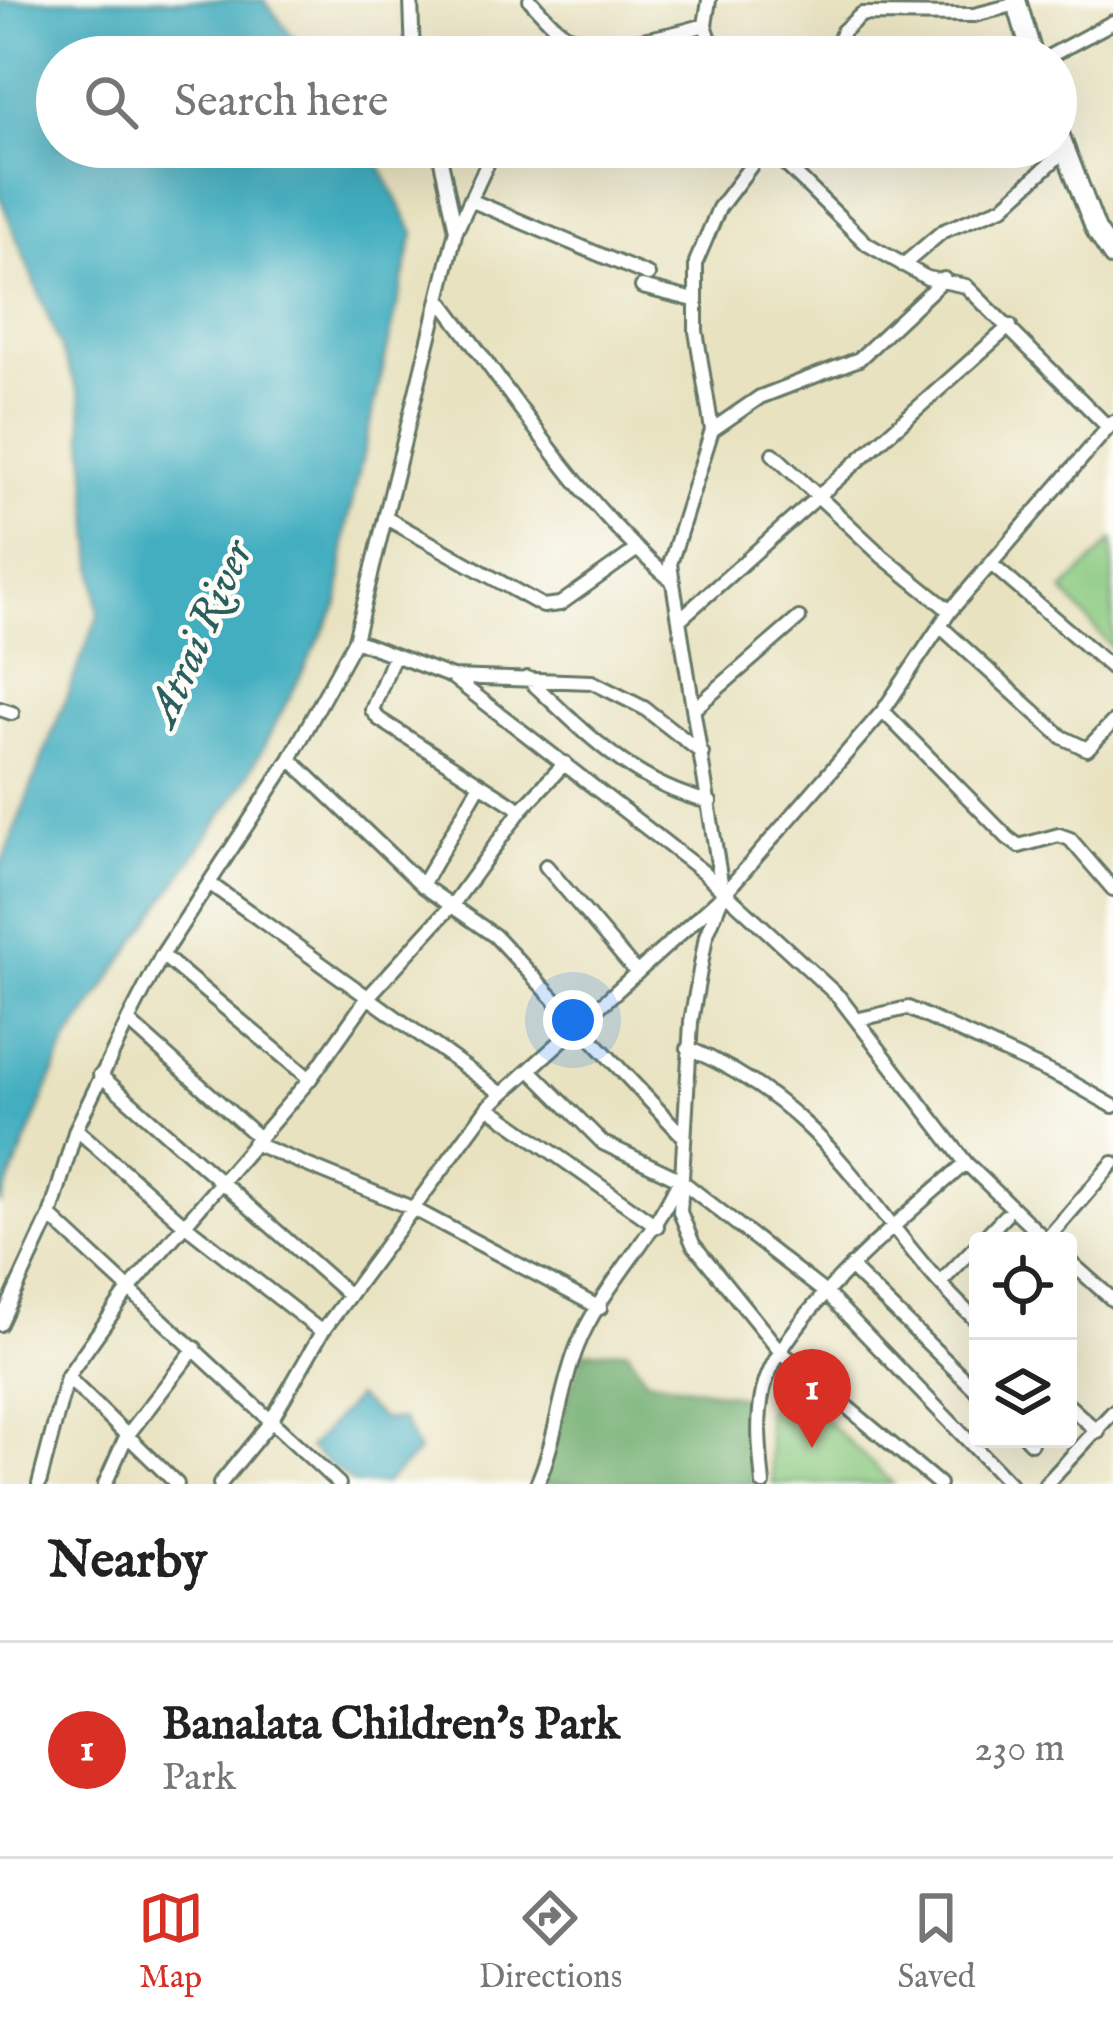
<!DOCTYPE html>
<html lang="en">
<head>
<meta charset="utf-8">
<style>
  :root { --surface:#fff; --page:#f2f2f2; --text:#222; --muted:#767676; --line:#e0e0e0; --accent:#d93025 }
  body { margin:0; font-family:"IM FELL English",serif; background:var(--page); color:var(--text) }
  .controls { position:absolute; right:36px; bottom:36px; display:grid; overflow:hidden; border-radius:12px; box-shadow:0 12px 48px #0002 }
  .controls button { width:108px; height:108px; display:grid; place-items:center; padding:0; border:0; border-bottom:3px solid var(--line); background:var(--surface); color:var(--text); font:60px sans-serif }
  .you { position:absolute; left:573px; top:1020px; width:42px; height:42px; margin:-30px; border:9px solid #fff; border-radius:50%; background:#1a73e8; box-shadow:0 0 0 18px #1a73e833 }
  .badge { display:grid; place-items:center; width:78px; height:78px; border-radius:50%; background:var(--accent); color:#fff; font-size:39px; font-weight:700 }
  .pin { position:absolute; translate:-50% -99px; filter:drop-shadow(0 3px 6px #0008) }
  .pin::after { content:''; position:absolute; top:63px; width:42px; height:36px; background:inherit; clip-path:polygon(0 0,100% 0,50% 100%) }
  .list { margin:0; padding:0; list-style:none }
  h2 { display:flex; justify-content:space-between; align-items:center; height:156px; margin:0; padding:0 48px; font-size:51px }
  h2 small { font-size:39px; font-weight:400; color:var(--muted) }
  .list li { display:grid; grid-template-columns:78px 1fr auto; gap:36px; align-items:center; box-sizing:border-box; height:216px; padding:0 48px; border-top:3px solid var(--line) }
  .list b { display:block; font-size:45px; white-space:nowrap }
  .list p { margin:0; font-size:39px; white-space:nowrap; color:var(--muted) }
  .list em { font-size:39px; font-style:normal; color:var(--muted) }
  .icon { flex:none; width:66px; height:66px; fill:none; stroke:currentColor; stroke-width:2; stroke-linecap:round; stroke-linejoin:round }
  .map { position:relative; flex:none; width:1113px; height:1484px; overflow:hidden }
  .search { position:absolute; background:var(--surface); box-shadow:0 12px 48px #0002; left:36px; right:36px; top:36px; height:132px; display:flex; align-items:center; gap:30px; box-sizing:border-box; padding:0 42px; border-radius:66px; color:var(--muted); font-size:45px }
  .sheet { height:372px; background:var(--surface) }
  nav { display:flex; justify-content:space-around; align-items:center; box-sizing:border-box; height:168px; border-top:3px solid var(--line); background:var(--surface); font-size:33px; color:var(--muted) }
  nav a { display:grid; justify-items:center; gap:6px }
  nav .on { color:var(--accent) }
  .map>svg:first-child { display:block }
  .green { fill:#8ac980; stroke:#54835a; stroke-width:3 }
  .forest { fill:#6fad6e; stroke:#477551; stroke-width:3 }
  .water { fill:#42aec0; stroke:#30767a; stroke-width:3 }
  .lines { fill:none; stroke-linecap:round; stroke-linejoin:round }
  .street-casing { stroke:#657765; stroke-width:18 }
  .secondary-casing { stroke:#657765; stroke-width:24 }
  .street { stroke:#fff; stroke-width:12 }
  .secondary { stroke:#fff; stroke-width:18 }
  .labels { text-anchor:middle; stroke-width:9; stroke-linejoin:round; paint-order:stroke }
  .water-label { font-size:45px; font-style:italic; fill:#2a5f5e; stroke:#fdfcf7 }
</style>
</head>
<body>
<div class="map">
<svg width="1113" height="1484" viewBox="0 0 1113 1484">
  <rect width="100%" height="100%" fill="#fdfcf7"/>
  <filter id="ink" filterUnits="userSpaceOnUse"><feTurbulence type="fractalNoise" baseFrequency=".00833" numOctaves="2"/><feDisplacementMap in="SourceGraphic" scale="24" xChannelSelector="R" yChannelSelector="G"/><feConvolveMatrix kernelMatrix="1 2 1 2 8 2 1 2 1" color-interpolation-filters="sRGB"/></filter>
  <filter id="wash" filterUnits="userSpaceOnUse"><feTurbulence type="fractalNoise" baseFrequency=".004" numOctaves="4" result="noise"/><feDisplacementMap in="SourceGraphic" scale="48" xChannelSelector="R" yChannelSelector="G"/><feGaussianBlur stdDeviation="2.7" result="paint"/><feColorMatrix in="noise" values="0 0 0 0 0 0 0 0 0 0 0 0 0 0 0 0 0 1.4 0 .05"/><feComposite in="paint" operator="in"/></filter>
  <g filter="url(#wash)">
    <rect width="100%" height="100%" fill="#e8e2c0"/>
    <path class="green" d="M1113 540V649L1063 591Z
      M785 1381 893 1484H773L766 1412Z"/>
    <path class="forest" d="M627 1350 646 1379 744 1397 753 1484H537L585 1352Z"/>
    <path class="water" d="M0 0H264L309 57H57V147H370L414 233 346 529 339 602 246 780 66 1044 0 1205V867L98 616 81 398 0 197Z
      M356 1397 382 1419 403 1420 418 1452 385 1484H354L309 1448Z"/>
  </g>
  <g filter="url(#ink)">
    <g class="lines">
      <g class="street-casing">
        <path id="street" d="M411 0 413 57
          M530 0C544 15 561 37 582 42 613 49 675 34 705 25
          M709 0 705 25 716 57
          M833 57 843 31 862 14 974 15 1017 4
          M1048 57 1113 22
          M765 147 719 208 696 262V331L712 430 670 564 723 895 706 936 691 1022 680 1212 693 1244 779 1350 939 1484
          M768 147 867 244 927 278 966 286 1108 427
          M470 200 648 275
          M457 229 495 147
          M903 265 943 231 1003 207 1064 151
          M642 287 694 300
          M441 301C514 396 579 502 671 580
          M712 430 760 397 859 359 944 279
          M773 454 883 557 950 611
          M386 518 543 606 560 604 636 550
          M991 564 1113 669
          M679 620 1010 326
          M940 626 1062 737 1087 749 1113 722
          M355 640 452 677 592 682 644 708 702 753
          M393 658 372 710 379 719 521 810
          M452 677 702 871 839 997 966 1163 1047 1241
          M527 678C583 730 632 784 710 802
          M695 708 799 618
          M0 709 12 713
          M883 711 1008 838 1019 846 1059 835 1070 839 1113 889
          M290 759 422 885 495 936 680 1133
          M546 866 637 973
          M209 883 501 1093
          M422 885 479 786
          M162 955 310 1079
          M860 1019 908 1008 1069 1081 1113 1106
          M128 1021 258 1137
          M688 1048C841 1113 868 1220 978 1322
          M530 1070 603 1143 679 1179 828 1295 1010 1484
          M100 1075 349 1295
          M488 1107 657 1226
          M76 1129 184 1224 322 1332
          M253 1143 412 1208 600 1308
          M50 1216 339 1484
          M1046 1240 1113 1163
          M981 1241 1005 1216
          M1068 1260 1113 1300
          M852 1269 978 1392
          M942 1281 978 1244
          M0 1324 50 1216 76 1129 128 1021 162 955 290 759 355 640 456 230 438 147
          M67 1377 177 1484
          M1068 1405 1098 1432
          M1027 1439 1031 1443
          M39 1484 67 1377 130 1288 310 1079 368 997 453 904 521 810 565 763
          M105 1484 126 1437 195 1348
          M220 1484 269 1424 322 1332 488 1107 723 895 883 711 950 611 1113 422
          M537 1484C557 1438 560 1390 577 1347 600 1289 649 1243 676 1186
          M763 1484C760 1452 756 1423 763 1391 780 1318 908 1213 966 1163
          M1046 1484 1113 1412"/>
      </g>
      <g class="secondary-casing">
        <path id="secondary" d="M1016 0 1033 57
          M1056 126 1096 230 1113 256"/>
      </g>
      <use href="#street" class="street"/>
      <use href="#secondary" class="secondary"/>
    </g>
  </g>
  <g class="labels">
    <g class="water-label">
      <text transform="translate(198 632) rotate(-66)" y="16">Atrai River</text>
    </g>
  </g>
</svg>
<div class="controls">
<button><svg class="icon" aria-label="locate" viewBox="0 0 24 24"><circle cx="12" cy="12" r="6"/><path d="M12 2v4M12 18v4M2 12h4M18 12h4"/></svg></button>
<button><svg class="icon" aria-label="layers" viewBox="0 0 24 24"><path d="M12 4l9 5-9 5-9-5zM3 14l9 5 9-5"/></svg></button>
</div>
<div class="you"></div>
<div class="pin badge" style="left:812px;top:1448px">1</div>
<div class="search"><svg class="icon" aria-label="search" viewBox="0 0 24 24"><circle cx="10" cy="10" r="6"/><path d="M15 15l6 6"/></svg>Search here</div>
</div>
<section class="sheet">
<h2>Nearby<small></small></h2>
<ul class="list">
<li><span class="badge">1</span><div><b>Banalata Children's Park</b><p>Park</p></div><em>230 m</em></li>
</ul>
</section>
<nav>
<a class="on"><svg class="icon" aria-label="map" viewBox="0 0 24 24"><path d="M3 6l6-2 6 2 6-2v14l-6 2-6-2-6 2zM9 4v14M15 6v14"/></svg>Map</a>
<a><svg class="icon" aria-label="directions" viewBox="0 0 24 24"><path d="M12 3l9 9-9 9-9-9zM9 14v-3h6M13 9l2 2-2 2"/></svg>Directions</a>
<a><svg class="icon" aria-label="saved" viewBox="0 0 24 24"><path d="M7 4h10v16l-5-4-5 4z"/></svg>Saved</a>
</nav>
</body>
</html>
